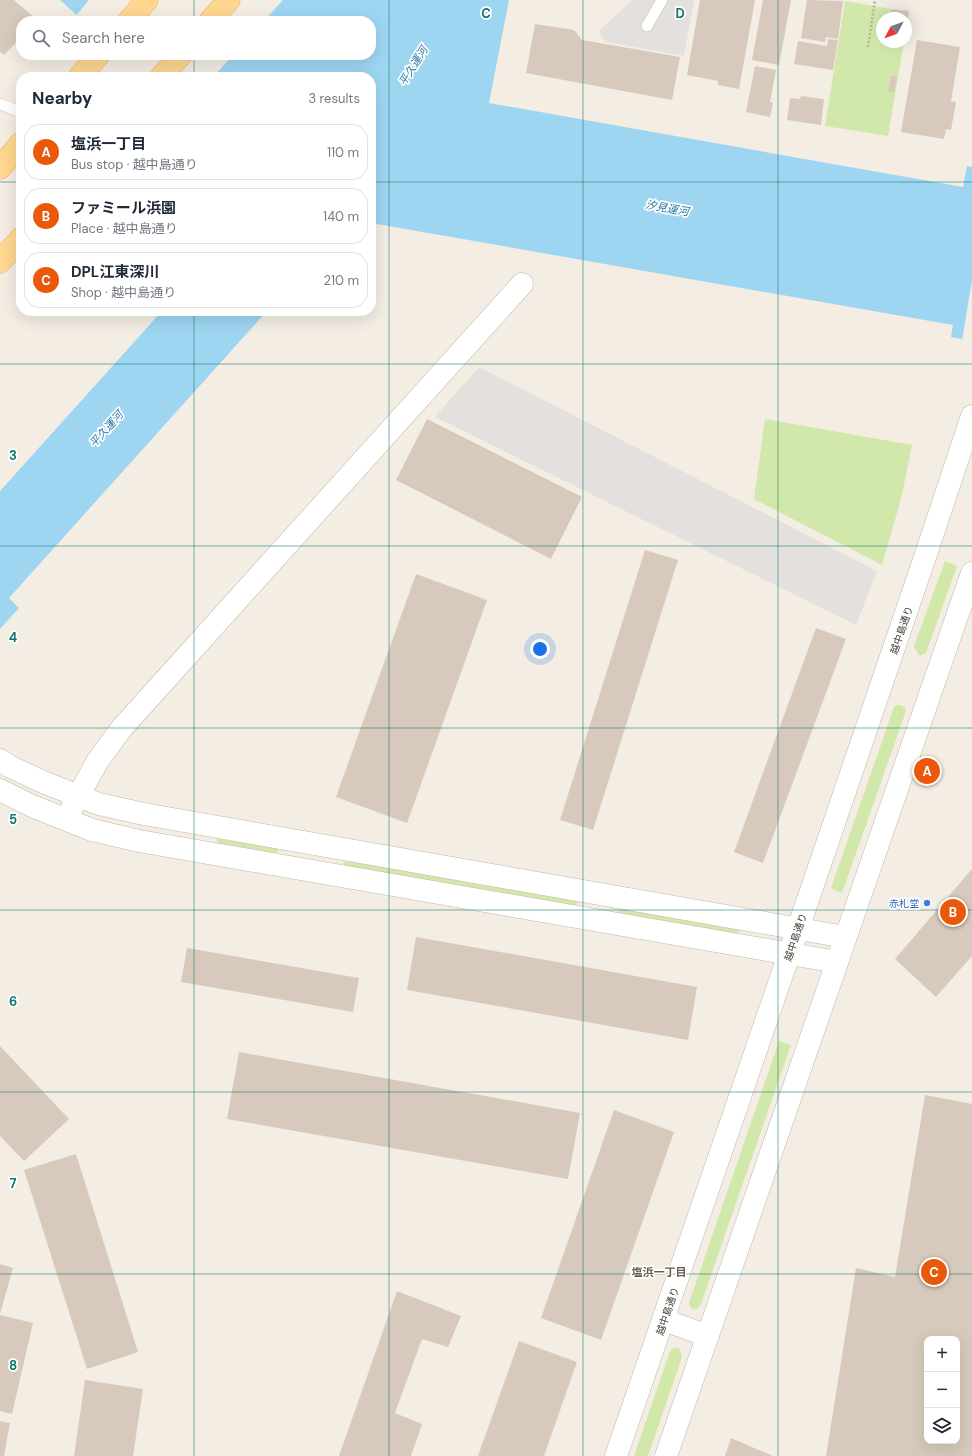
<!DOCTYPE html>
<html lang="en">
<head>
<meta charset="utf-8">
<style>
  :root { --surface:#fff; --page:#f6f6f7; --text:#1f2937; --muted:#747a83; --line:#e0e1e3; --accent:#ea580c }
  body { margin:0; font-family:"DM Sans","Noto Sans JP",sans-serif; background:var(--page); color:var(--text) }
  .controls { position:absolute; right:12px; bottom:12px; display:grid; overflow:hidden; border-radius:8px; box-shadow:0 4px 16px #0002 }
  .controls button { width:36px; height:36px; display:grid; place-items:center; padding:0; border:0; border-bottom:1px solid var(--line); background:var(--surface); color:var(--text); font:20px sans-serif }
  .compass { position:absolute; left:876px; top:12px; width:36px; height:36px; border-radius:50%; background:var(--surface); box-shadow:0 4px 16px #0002; rotate:229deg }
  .you { position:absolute; left:540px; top:649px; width:14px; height:14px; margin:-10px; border:3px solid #fff; border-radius:50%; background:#1a73e8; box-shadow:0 0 0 6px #1a73e833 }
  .badge { display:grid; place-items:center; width:26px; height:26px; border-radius:50%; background:var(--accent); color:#fff; font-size:13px; font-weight:700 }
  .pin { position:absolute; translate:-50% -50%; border:2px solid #fff; box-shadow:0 1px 4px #0006 }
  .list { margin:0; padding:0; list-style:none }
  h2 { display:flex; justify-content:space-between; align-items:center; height:52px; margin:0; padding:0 16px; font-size:17px }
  h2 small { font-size:13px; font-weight:400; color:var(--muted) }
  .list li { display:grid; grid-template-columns:26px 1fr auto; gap:12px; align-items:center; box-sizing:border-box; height:56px; margin:0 8px 8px; padding:0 8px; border:1px solid var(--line); border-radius:16px }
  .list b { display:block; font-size:15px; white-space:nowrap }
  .list p { margin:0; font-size:13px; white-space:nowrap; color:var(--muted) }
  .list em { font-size:13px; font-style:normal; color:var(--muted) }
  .icon { flex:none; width:22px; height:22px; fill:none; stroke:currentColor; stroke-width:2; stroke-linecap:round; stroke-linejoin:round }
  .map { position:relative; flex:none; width:972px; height:1456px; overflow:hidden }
  .search { position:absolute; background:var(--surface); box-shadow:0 4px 16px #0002; left:16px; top:16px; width:360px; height:44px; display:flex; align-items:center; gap:10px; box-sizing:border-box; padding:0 14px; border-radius:16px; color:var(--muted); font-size:15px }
  .panel { position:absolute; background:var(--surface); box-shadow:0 4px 16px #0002; left:16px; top:72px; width:360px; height:244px; border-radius:16px }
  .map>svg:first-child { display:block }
  .green { fill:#d2e8ab }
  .parking { fill:#e3e0dd }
  .water { fill:#9ed6f2 }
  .pier { fill:#f3ede4 }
  .building { fill:#d7cabc; fill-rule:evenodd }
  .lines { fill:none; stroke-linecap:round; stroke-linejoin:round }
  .service-casing { stroke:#c1b7a9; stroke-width:12 }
  .tertiary-casing { stroke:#c1b7a9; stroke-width:23 }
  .primary-casing { stroke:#e7b35e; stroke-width:23 }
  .path { stroke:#c0ae97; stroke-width:2.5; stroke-dasharray:2 2; stroke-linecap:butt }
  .service { stroke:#fff; stroke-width:11 }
  .tertiary { stroke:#fff; stroke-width:22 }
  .primary { stroke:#ffd790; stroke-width:22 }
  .grid { fill:none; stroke:#0f766e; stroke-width:1; stroke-opacity:0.55 }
  .shop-dot { fill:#3f7fe0; stroke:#fff; stroke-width:1.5 }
  .labels { text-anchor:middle; stroke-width:3.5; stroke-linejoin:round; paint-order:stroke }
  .street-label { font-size:10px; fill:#453d34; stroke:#fff }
  .shop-label { font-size:10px; fill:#366cbe; stroke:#fff; text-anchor:end }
  .water-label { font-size:11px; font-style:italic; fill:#2878a3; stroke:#fff }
  .neighbourhood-label { font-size:11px; font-weight:bold; fill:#685a4b; stroke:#fff }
  .grid-label { font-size:13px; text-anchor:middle; font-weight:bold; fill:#0f766e; stroke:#fff; stroke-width:3.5; stroke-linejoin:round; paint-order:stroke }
</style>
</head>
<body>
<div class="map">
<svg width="972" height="1456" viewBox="0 0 972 1456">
  <rect width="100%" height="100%" fill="#f3ede4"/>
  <path class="green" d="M845 1 891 9 890 17 898 18H882V42H904L888 136 825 126Z
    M765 419 912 445 901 499 882 565 754 499Z
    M945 561 957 566 926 653 922 655H918L914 646Z
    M896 705H901L906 709 905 714 842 893 831 888 894 707Z
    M219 839 276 848 279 851 275 853 218 843 216 840Z
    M347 861 576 901 578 904 574 906 345 866 343 863Z
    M621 909 739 930 738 934 621 913 618 911Z
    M779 1041 791 1045 701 1304C699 1308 697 1309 692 1309L689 1305 690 1300Z
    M674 1348H679L681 1352 682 1357 648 1456H634L670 1351Z"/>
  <path class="parking" d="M632 0H694L684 56 606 42 598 32Z
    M479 367 877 571 856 625 435 417Z"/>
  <path class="water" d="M60 0H509L489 103 963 187 967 166 972 167V341L951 337 953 325 371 223V77H144L120 55H371V21H83Z
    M162 311H267L9 598 19 608 0 629V491Z"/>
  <path class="pier" d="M89 0H283L264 21H80L75 17Z
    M118 55H233L213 77H141Z
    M972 280V343L962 341Z"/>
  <path class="building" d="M0 0H14L37 20 21 21V37L4 55 0 52Z
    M700 0H755L739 89 718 85V81L687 75Z
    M763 0H791L779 65 752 60Z
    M807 0 843 1 838 39 826 37 825 42 801 38Z
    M891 9 909 11 908 19 890 16Z
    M535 24 574 30 582 40 680 57 672 100 526 73Z
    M828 39 838 40 833 70 794 64 798 41 827 46Z
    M917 40 960 47 951 101 956 102 951 130 946 129 944 139 901 132Z
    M755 66 776 70 770 102 773 103 770 117 746 112Z
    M891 75 897 77 894 93 888 92Z
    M801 96 824 99 821 125 787 120 790 98 800 99Z
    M427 419 582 497 551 559 396 480Z
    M645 550 678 560 593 830 560 820Z
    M416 574 487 600 407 823 336 797Z
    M816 628 846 639 763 863 734 852Z
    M972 869V956L936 997 895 959Z
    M416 937 697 987 688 1040 407 990Z
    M187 948 359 978 353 1012 181 982Z
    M0 1046 69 1119 24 1161 0 1136Z
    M239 1052 580 1113 568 1179 227 1119Z
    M925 1095 972 1104V1456H826L856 1268 895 1277ZM927 1339H957V1441H927Z
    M614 1110 674 1132 601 1340 541 1318Z
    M76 1154 138 1352 87 1369 24 1170Z
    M0 1264 13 1268 0 1314Z
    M397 1291 461 1316 448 1347 422 1339 395 1413 422 1424 411 1456H339Z
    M0 1315 33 1323 12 1414 0 1411Z
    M519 1341 577 1362 544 1456H478Z
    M85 1380 143 1389 133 1456H74Z
    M0 1421 10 1423 4 1456H0Z
    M731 1438 773 1456H725Z"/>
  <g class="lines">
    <g class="service-casing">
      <path id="service" d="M647 26 662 0
        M0 104 21 112"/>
    </g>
    <g class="tertiary-casing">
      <path id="tertiary" d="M0 760 9 766 43 782 99 804 144 814 845 937
        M0 790 32 806 92 830 139 841 837 962
        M72 808 97 762 121 729 522 284
        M664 1320 708 1336
        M616 1456 814 882 926 554 972 416
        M666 1456 972 573"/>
    </g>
    <g class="primary-casing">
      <path id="primary" d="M129 21 147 0
        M210 21 229 0
        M79 77 99 55
        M161 77 181 55
        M0 168 21 143
        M0 262 21 238"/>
    </g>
    <path class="path" d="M868 47 875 0"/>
    <use href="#service" class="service"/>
    <use href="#tertiary" class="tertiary"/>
    <use href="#primary" class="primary"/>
  </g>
  <path class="grid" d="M194 0V21M389 0V1456M583 0V1456M778 0V1456M194 55V77M0 182H21M371 182H972M194 311V1456M0 364H972M0 546H972M0 728H972M0 910H972M0 1092H972M0 1274H972"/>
  <circle class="shop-dot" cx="927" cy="903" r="4"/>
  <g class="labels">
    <g class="street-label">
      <text transform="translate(901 630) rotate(-71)" y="4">越中島通り</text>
      <text transform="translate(795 937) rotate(-71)" y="4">越中島通り</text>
      <text transform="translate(667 1311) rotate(-71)" y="4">越中島通り</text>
    </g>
    <g class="shop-label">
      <text x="919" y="907">赤札堂</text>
    </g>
    <g class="water-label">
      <text transform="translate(413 66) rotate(-58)" y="4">平久運河</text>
      <text transform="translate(667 208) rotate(10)" y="4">汐見運河</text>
      <text transform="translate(106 429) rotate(-48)" y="4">平久運河</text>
    </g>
    <g class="neighbourhood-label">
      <text x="659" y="1276">塩浜一丁目</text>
    </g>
  </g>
  <g class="grid-label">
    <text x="486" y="18">C</text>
    <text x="680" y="18">D</text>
    <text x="13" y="460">3</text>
    <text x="13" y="642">4</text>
    <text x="13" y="824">5</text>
    <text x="13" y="1006">6</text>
    <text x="13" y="1188">7</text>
    <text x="13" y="1370">8</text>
  </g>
</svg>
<div class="controls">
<button>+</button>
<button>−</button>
<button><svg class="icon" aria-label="layers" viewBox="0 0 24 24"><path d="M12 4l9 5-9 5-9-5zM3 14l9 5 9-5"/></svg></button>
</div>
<svg class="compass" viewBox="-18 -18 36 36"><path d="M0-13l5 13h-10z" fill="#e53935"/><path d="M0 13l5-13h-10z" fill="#747a83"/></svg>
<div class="you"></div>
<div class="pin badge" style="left:927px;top:771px">A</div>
<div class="pin badge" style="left:953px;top:912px">B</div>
<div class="pin badge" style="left:934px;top:1272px">C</div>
<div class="search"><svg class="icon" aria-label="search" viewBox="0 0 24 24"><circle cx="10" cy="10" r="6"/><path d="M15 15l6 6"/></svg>Search here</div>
<section class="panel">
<h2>Nearby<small>3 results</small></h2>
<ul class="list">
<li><span class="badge">A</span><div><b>塩浜一丁目</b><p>Bus stop · 越中島通り</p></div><em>110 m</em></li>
<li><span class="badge">B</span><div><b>ファミール浜園</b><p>Place · 越中島通り</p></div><em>140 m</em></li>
<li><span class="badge">C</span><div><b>DPL江東深川</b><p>Shop · 越中島通り</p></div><em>210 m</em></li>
</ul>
</section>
</div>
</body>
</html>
